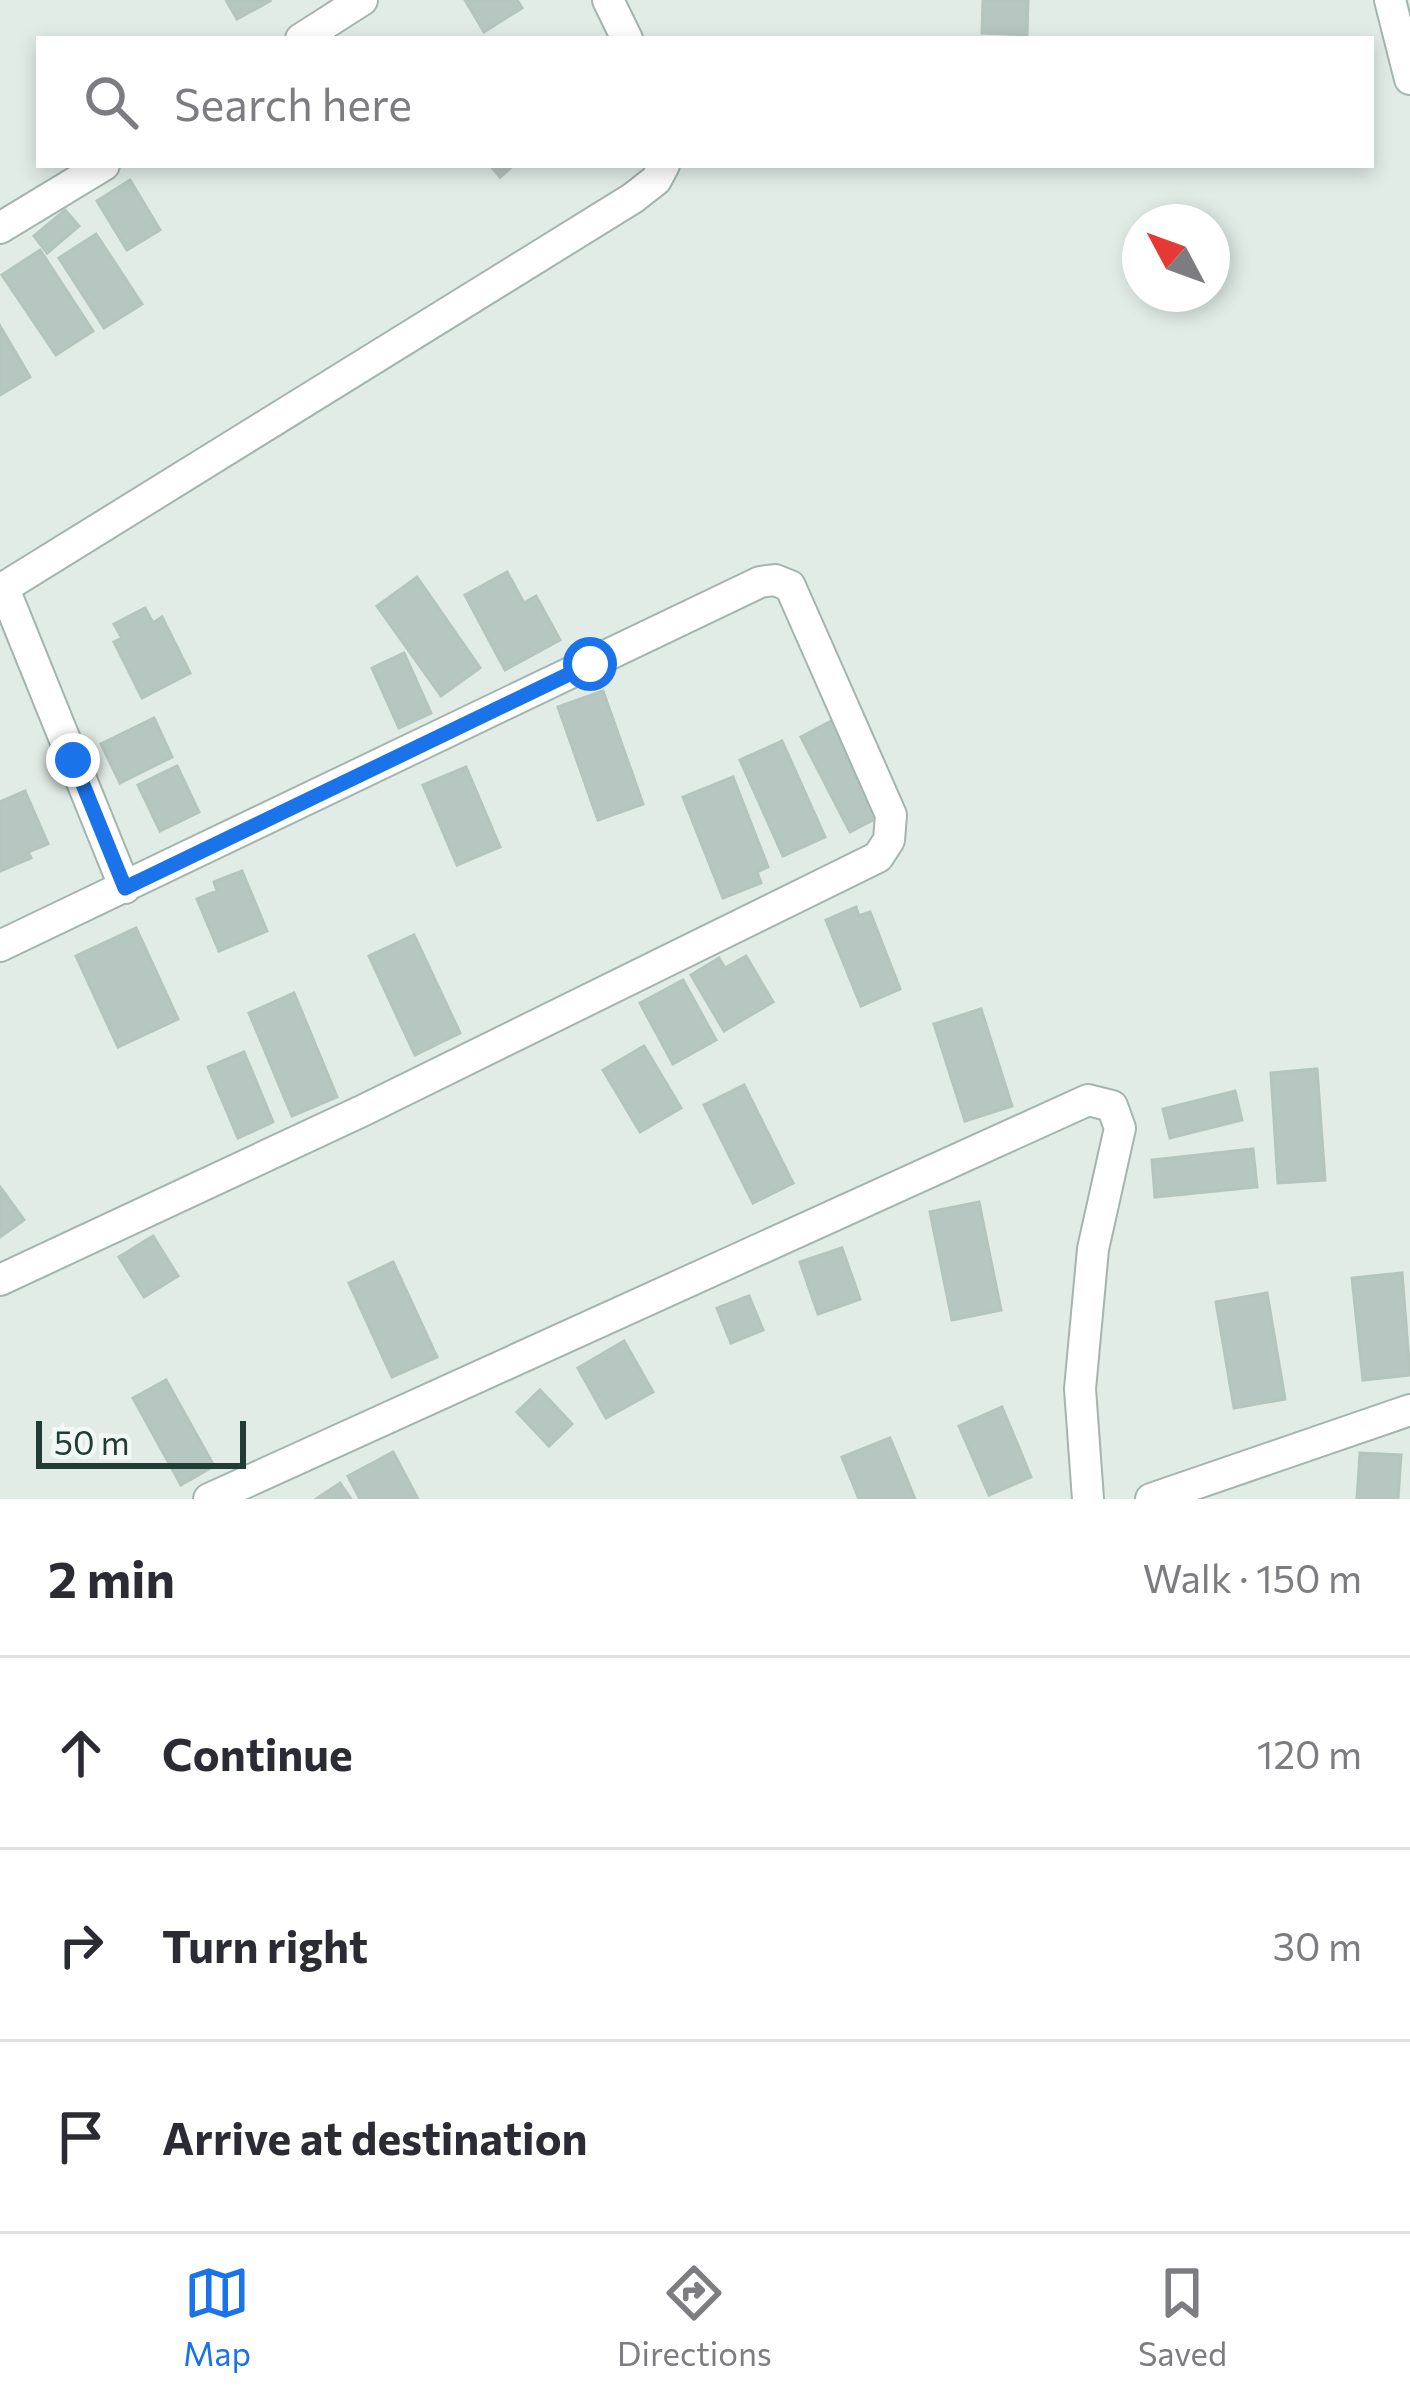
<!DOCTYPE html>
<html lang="en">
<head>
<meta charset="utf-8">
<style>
  :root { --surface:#fff; --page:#f7f7f7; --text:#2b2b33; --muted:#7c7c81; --line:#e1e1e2; --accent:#1a73e8 }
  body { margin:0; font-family:Commissioner,sans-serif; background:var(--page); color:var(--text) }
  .compass { position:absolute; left:1122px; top:204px; width:108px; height:108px; border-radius:50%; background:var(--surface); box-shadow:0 6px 18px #0003; rotate:311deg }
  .scale { position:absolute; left:36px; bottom:30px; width:210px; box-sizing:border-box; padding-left:12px; border:6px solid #213c35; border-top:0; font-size:33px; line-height:42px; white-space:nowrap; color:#213c35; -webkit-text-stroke:9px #f2f8f5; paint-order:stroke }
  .stop { position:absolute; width:36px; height:36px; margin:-27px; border:9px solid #1a73e8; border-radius:50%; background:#fff }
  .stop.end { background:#1a73e8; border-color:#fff; box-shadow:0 3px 12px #0008 }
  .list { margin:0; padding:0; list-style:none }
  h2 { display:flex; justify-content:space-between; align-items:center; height:156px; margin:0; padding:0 48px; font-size:51px }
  h2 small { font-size:39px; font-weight:400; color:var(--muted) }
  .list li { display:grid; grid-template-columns:78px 1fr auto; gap:36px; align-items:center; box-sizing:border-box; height:192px; padding:0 48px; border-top:3px solid var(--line) }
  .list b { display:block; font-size:45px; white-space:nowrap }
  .list em { font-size:39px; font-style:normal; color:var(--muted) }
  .icon { flex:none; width:66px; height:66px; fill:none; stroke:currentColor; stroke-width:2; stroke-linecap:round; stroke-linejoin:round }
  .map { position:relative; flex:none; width:1410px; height:1499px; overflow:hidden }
  .search { position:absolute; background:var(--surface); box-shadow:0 6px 18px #0003; left:36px; right:36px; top:36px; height:132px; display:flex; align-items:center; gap:30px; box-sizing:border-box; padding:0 42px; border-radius:0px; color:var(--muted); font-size:45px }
  .sheet { height:732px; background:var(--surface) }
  nav { display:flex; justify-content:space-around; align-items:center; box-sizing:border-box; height:168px; border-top:3px solid var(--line); background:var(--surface); font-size:33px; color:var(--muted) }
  nav a { display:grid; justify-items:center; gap:6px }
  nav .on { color:var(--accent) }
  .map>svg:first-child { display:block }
  .building { fill:#b6c6c0; stroke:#b4c5be; stroke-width:3 }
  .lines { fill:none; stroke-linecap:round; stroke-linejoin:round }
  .minor-casing { stroke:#a4b4ae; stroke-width:34 }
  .minor { stroke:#fff; stroke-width:30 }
  .route { stroke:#1a73e8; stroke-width:15 }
</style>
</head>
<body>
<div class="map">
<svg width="1410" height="1499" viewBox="0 0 1410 1499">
  <rect width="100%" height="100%" fill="#e1ece7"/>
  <path class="building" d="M226 0H269L270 1 237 19Z
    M465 0H517L522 8 484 32Z
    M983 0H1028L1027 35 982 33Z
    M490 165H514L500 177Z
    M130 180 160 230 127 250 97 201Z
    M65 210 79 226 47 253 34 236Z
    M96 234 142 304 104 328 59 258Z
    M40 250 93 331 56 355 2 275Z
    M0 326 30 377 0 395Z
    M507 572 524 603 536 596 560 640 505 670 465 595Z
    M417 577 480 668 441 696 377 606Z
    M145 608 153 623 162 617 190 673 142 698 114 642 122 638 114 624Z
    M404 653 431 713 399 728 372 668Z
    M603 691 643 804 598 820 558 707Z
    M154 718 172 757 120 783 101 744Z
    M835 719 884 814 850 832 801 737Z
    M782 741 825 837 783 856 740 760Z
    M177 766 199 812 160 831 138 785Z
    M466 767 500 847 457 865 423 785Z
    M733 777 768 867 757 872 761 883 723 898 683 797Z
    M25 791 48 844 28 852 31 858 0 871V802Z
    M242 871 267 931 219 951 197 899 217 891 214 882Z
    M856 907 859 916 870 912 900 989 861 1006 826 920Z
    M136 928 178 1019 118 1047 76 956Z
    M414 935 460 1033 415 1055 369 956Z
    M746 956 773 1002 724 1031 691 975 719 958 725 968Z
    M683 980 716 1040 673 1064 640 1003Z
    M294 993 337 1097 292 1116 249 1013Z
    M981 1009 1012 1106 965 1121 934 1024Z
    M644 1046 681 1108 640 1132 603 1070Z
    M244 1052 273 1122 238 1138 208 1067Z
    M1317 1069 1325 1180 1278 1183 1271 1073Z
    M744 1085 793 1183 753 1203 704 1105Z
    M1235 1091 1242 1120 1170 1138 1163 1109Z
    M1253 1149 1257 1187 1155 1197 1152 1160Z
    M0 1187 24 1220 0 1237Z
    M979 1202 1001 1310 952 1320 930 1212Z
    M153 1236 178 1276 144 1297 119 1257Z
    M842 1248 860 1299 818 1314 800 1262Z
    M393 1262 437 1357 392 1377 349 1283Z
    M1402 1273 1410 1375 1363 1380 1352 1278Z
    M1267 1293 1285 1399 1234 1408 1216 1302Z
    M749 1296 763 1330 731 1343 717 1308Z
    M624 1341 653 1392 606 1418 578 1368Z
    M166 1380 214 1466 181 1485 133 1398Z
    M540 1390 572 1424 549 1446 517 1412Z
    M1002 1407 1031 1477 989 1495 959 1426Z
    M890 1438 915 1499H859L842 1457Z
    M393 1452 418 1499H360L348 1476Z
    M1360 1453 1401 1455 1398 1499H1357Z
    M340 1483 351 1499H316Z"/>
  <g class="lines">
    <g class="minor-casing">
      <path id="minor" d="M608 0 627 39
        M1390 0 1410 79
        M301 39 362 0
        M0 228 104 165
        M4 589 125 888
        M0 590 633 198 656 180 664 165
        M0 946 760 582 775 580 790 586 891 815 889 840 878 857 364 1110 0 1280
        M209 1499 1088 1100 1112 1106 1120 1128 1093 1249 1080 1389 1088 1499
        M1151 1499 1410 1410"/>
    </g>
    <use href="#minor" class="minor"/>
  </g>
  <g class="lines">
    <path class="route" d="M73 760 125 888 590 664"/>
  </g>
</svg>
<svg class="compass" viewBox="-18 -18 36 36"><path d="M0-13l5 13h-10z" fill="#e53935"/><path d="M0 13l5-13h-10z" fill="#7c7c81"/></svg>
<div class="scale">50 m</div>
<div class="stop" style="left:590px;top:664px"></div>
<div class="stop end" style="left:73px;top:760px"></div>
<div class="search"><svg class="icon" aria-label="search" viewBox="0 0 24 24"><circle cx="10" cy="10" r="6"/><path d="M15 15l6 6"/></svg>Search here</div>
</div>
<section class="sheet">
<h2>2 min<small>Walk · 150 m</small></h2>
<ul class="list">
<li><svg class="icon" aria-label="ahead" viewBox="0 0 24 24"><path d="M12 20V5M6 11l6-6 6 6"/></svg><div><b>Continue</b></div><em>120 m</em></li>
<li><svg class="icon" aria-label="right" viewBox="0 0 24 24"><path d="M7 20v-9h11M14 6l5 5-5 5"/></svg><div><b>Turn right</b></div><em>30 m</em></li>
<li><svg class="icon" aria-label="arrive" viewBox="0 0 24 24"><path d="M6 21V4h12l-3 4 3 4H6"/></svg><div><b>Arrive at destination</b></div></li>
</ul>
</section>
<nav>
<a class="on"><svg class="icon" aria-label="map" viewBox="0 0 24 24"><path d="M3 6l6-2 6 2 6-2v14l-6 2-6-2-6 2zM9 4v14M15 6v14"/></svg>Map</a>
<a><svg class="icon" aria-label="directions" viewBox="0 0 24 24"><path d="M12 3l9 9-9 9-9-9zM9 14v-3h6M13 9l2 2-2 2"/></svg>Directions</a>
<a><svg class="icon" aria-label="saved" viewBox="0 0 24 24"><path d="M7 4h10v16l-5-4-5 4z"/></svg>Saved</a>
</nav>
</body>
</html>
